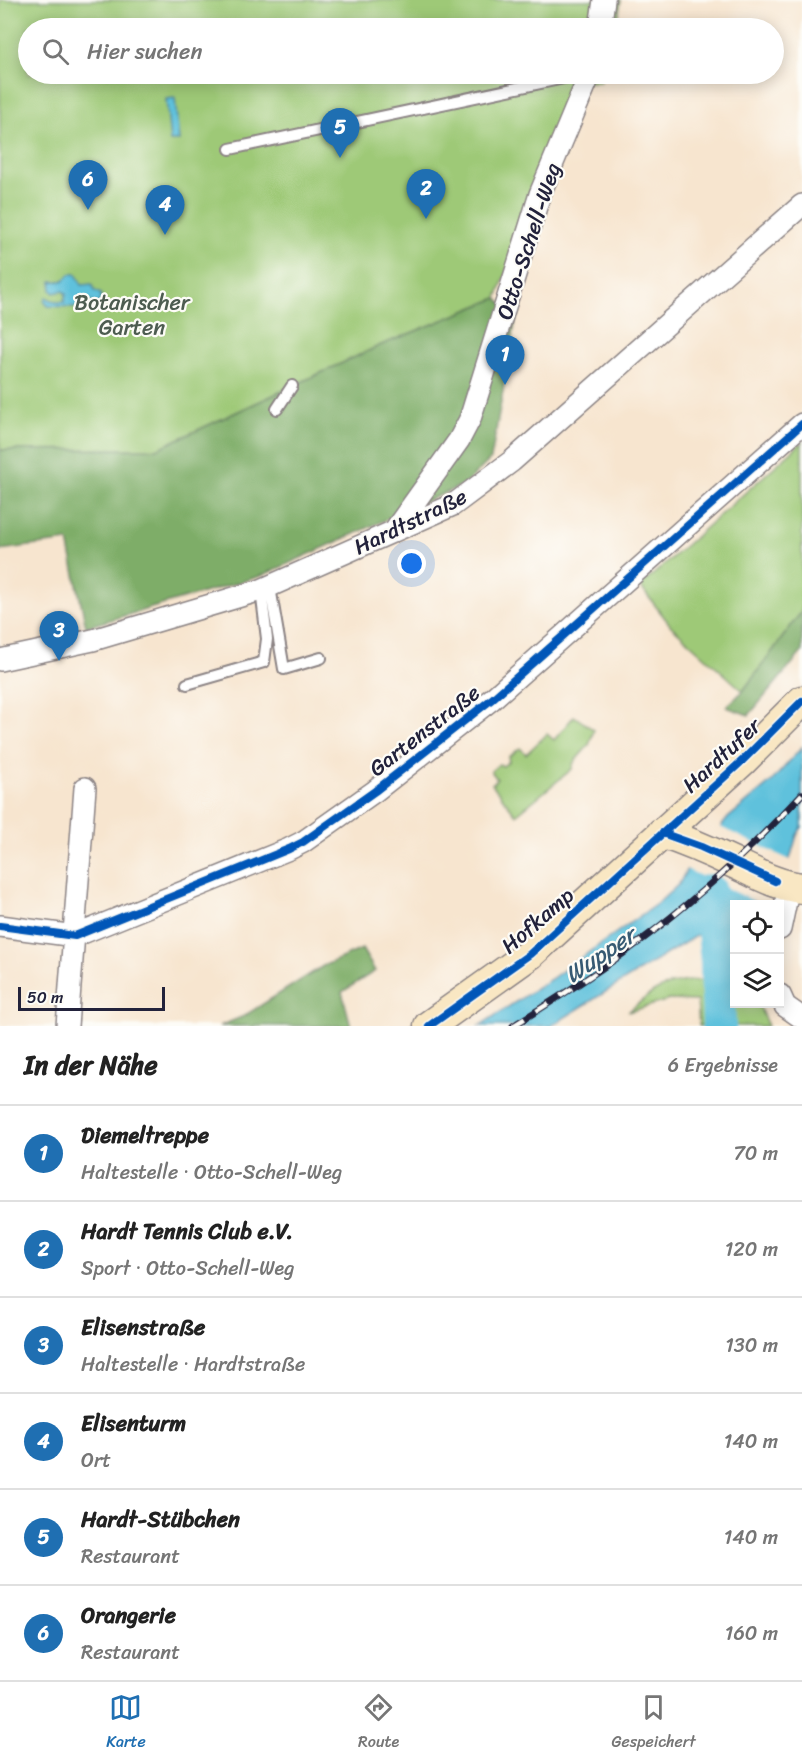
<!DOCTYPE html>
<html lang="de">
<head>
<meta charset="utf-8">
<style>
  :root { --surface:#fff; --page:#f2f2f2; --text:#222; --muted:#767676; --line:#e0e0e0; --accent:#1f6fb2 }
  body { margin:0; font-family:Sriracha,sans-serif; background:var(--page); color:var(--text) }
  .controls { position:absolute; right:18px; bottom:18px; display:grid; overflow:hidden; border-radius:0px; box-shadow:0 3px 15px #0003 }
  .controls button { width:54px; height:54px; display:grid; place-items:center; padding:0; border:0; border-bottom:2px solid var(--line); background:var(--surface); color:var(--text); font:30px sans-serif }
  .scale { position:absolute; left:18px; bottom:15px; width:147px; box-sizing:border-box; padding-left:6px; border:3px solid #22223b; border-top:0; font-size:16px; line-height:21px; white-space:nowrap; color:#22223b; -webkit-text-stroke:4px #fdfcf7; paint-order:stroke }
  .you { position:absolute; left:412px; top:564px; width:21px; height:21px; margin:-15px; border:4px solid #fff; border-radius:50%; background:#1a73e8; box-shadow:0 0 0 9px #1a73e833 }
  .badge { display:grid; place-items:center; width:39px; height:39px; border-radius:50%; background:var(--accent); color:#fff; font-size:20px; font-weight:700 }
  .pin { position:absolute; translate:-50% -50px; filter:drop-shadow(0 2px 3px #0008) }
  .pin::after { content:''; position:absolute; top:32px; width:21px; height:18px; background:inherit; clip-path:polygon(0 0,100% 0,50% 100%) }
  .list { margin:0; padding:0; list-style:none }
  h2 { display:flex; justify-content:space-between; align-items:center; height:78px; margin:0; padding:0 24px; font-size:26px }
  h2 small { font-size:20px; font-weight:400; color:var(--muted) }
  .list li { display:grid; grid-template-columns:39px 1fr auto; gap:18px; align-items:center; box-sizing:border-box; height:96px; padding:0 24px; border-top:2px solid var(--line) }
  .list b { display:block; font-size:22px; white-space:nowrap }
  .list p { margin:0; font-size:20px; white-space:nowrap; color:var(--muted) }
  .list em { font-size:20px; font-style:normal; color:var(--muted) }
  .icon { flex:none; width:33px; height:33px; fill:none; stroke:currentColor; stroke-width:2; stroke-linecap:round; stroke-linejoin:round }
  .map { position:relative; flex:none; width:802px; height:1026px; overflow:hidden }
  .search { position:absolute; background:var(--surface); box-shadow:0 3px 15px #0003; left:18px; right:18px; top:18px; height:66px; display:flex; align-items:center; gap:15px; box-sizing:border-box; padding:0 21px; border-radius:33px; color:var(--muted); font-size:22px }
  .sheet { height:654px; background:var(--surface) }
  nav { display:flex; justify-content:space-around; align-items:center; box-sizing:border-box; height:84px; border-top:2px solid var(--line); background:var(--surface); font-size:16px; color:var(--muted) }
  nav a { display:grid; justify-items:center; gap:3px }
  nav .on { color:var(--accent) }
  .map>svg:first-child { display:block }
  .green { fill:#9ec977; stroke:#607659; stroke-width:1.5 }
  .forest { fill:#7ead68; stroke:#506852; stroke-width:1.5 }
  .water { fill:#5ec1dc; stroke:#40728c; stroke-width:1.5 }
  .pier { fill:#f7e5cf }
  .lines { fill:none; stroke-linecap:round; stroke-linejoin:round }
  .river { stroke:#5ec1dc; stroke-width:34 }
  .lane-casing { stroke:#8c8485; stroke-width:14 }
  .street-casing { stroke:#8c8485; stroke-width:24 }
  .secondary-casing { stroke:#8c8485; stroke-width:33 }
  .lane { stroke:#fff; stroke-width:10 }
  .street { stroke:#fff; stroke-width:21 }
  .secondary { stroke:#f9e7c3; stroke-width:30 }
  .rail-casing { stroke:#22223b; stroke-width:7 }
  .rail { stroke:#fdfcf7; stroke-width:4.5; stroke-dasharray:14; stroke-linecap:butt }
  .cycleway-casing { stroke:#fdfcf7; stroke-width:11 }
  .cycleway { stroke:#0057b8; stroke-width:8 }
  .labels { text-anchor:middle; stroke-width:4.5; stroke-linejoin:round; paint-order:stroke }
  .street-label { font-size:22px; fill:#22223b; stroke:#fdfcf7 }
  .park-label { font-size:22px; fill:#4d5c50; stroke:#fdfcf7 }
  .water-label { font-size:24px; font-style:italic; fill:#375a73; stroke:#fdfcf7 }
</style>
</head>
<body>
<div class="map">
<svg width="802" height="1026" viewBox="0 0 802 1026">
  <rect width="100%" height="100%" fill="#fdfcf7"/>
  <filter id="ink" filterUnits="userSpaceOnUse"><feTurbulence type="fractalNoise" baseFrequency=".0167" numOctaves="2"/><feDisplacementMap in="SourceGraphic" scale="12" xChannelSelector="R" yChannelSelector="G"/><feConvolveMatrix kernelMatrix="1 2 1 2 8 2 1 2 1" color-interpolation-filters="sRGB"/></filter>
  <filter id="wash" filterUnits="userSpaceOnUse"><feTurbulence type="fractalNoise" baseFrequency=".008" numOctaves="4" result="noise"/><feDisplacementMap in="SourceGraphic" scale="24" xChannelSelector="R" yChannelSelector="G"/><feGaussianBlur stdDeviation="1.35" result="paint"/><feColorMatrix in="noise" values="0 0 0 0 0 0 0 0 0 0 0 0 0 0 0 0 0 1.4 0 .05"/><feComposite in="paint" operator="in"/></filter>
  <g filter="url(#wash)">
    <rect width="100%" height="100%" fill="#f7e5cf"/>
    <path class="green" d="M0 0H621L617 28H28V74H603L600 82H575L497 298 379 346 157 449 0 450Z
      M802 442V611L743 691 671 626 640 586Z
      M574 716 594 730 589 745 574 762 572 769 516 815 492 784 497 779 491 771 499 764 503 766 509 761 508 757 520 748 526 754 547 734 554 740Z
      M734 980V1004H758L768 1026H699L697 1001 669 1000 628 1012C638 1004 648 994 659 989 681 978 710 980 734 980Z"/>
    <path class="forest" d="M497 298 516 318 491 459 465 484 261 576 86 627 68 541 0 550V450L157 449 379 346Z
      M802 611V652L749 715 726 707 743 691Z
      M362 949 375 971 342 992 351 1026H220L244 1016 323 966Z"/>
    <path class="water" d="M175 98 179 141H170L166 99Z
      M70 274H76L82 285 92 284 95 291 101 294 100 302 96 304 81 297 76 307C72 307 53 306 48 306L44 301 46 297 55 302H64L66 293 62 291 54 293 51 290 52 281C61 282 65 281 70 274Z
      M802 747V827L797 835 790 859 754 902 749 904H734V912L551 1026H479L551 979 658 903 679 884 687 869 728 818 772 781Z"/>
    <path class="pier" d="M718 826 792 861 756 902 684 868Z"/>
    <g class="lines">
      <path class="river" d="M710 891 717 962 719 1026"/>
    </g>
  </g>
  <g filter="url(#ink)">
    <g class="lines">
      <g class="lane-casing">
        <path id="lane" d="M230 149 583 74
          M277 409 292 386
          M270 587 284 669 321 658
          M187 684 264 662 267 639 261 590"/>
      </g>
      <g class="street-casing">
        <path id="street" d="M600 28 604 0
          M394 531 459 440 470 419 540 194 590 74
          M0 660 93 640 261 590 453 505 512 461 802 205
          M0 926 75 936 289 849 303 842 375 791 492 699 802 424
          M780 929 789 887
          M780 995 785 1006 802 1018
          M67 1026 85 788"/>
      </g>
      <g class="secondary-casing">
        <path id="secondary" d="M662 833C686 841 709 851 732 862 754 872 777 886 802 888
          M429 1026 530 954 742 761 802 701"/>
      </g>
      <use href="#lane" class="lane"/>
      <use href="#street" class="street"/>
      <use href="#secondary" class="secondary"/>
      <g class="rail-casing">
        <path id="rail" d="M513 1026C554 1000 596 974 635 945 696 900 751 849 802 794"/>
      </g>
      <use href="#rail" class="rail"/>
      <g class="cycleway-casing">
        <path id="cycleway" d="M662 833 701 847 775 881
          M0 926 75 936 289 849 303 842 375 791 492 699 802 424
          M429 1026 530 954 742 761 802 701"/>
      </g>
      <use href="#cycleway" class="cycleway"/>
    </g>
  </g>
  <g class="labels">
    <g class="street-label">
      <text transform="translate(528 241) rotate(-72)" y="8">Otto-Schell-Weg</text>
      <text transform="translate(410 521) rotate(-26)" y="8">Hardtstraße</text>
      <text transform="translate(424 730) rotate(-38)" y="8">Gartenstraße</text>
      <text transform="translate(721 755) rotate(-43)" y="8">Hardtufer</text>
      <text transform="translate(537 920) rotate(-41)" y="8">Hofkamp</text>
    </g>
    <g class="park-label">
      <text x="132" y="310">Botanischer<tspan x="132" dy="25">Garten</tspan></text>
    </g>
    <g class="water-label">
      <text transform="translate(600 955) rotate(-34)" y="8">Wupper</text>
    </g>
  </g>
</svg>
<div class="controls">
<button><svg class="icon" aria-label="locate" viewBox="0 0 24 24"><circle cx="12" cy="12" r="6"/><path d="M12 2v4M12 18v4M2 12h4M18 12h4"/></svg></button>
<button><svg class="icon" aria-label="layers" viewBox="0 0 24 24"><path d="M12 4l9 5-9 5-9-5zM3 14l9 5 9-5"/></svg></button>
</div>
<div class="scale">50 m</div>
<div class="you"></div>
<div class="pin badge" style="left:505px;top:385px">1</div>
<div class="pin badge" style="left:426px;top:219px">2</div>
<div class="pin badge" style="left:59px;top:661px">3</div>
<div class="pin badge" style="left:165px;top:235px">4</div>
<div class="pin badge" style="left:340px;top:158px">5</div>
<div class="pin badge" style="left:88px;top:210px">6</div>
<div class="search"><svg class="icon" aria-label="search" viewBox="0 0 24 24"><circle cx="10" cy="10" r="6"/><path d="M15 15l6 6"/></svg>Hier suchen</div>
</div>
<section class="sheet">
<h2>In der Nähe<small>6 Ergebnisse</small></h2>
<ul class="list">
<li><span class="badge">1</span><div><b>Diemeltreppe</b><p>Haltestelle · Otto-Schell-Weg</p></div><em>70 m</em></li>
<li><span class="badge">2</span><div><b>Hardt Tennis Club e.V.</b><p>Sport · Otto-Schell-Weg</p></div><em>120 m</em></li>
<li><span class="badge">3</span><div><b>Elisenstraße</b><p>Haltestelle · Hardtstraße</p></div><em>130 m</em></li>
<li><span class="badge">4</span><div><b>Elisenturm</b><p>Ort</p></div><em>140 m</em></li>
<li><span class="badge">5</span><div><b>Hardt-Stübchen</b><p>Restaurant</p></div><em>140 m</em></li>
<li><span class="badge">6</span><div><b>Orangerie</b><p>Restaurant</p></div><em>160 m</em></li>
</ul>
</section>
<nav>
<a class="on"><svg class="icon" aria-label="map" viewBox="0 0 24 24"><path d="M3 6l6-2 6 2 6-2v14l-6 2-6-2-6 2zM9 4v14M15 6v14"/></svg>Karte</a>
<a><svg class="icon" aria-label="directions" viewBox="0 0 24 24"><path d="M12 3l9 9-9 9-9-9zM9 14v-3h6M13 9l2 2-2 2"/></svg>Route</a>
<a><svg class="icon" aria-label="saved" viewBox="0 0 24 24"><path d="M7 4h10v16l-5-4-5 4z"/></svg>Gespeichert</a>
</nav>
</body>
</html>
